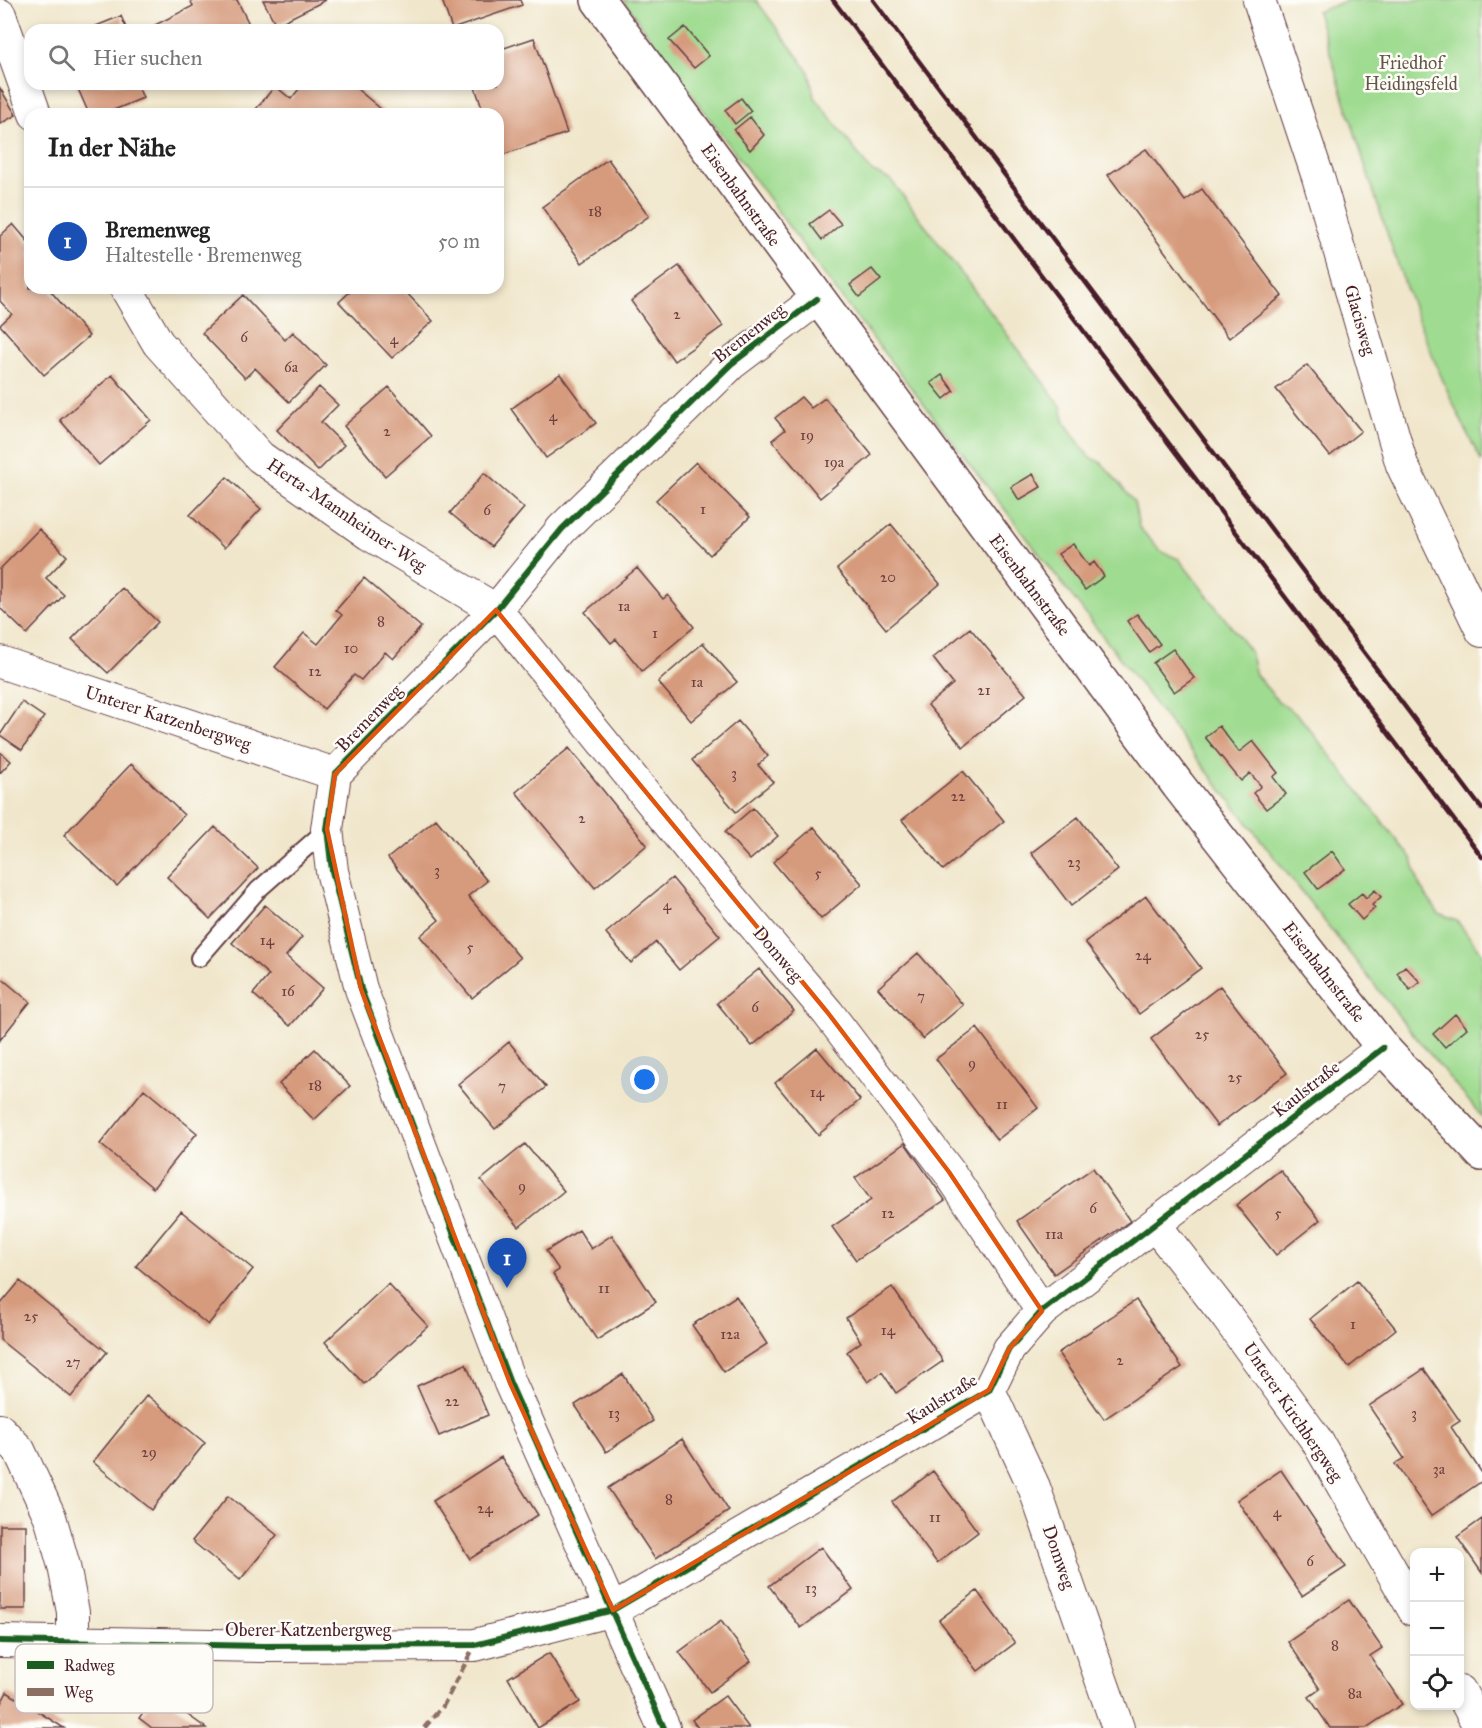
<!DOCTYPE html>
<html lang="de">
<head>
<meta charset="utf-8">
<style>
  :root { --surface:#fff; --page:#f2f2f2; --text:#222; --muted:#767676; --line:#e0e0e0; --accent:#0b8043 }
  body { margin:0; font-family:"IM FELL Great Primer",serif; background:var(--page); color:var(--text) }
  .controls { position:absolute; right:18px; bottom:18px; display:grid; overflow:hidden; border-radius:12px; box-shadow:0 3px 9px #0003 }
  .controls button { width:54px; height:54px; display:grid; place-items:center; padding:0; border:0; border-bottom:2px solid var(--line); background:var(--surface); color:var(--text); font:30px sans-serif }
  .you { position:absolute; left:645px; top:1080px; width:21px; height:21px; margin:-15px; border:4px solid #fff; border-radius:50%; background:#1a73e8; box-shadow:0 0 0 9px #1a73e833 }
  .badge { display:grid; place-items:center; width:39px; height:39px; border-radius:50%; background:var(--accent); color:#fff; font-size:20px; font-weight:700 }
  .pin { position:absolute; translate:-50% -50px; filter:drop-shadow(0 2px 3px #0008) }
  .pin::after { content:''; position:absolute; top:32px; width:21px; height:18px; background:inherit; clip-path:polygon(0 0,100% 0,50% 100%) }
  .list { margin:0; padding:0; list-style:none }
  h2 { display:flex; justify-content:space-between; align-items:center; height:78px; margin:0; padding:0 24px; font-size:26px }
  h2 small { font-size:20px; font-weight:400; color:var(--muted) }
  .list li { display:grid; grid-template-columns:39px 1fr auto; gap:18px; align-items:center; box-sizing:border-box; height:108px; padding:0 24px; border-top:2px solid var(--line) }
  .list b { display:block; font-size:22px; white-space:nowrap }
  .list p { margin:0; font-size:20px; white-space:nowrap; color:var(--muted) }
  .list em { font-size:20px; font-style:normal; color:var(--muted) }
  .icon { flex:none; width:33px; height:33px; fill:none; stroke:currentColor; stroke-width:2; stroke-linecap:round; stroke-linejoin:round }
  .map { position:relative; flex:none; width:1482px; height:1728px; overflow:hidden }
  .search { position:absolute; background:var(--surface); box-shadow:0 3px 9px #0003; left:24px; top:24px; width:480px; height:66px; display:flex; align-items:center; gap:15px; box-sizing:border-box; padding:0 21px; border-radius:18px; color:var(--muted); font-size:22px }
  .panel { position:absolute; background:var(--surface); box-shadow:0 3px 9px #0003; left:24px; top:108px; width:480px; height:186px; border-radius:18px }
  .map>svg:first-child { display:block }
  .green { fill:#9fdb90; stroke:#747d5e; stroke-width:1.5 }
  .building { fill:#d69a7b }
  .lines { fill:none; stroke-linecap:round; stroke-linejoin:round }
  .lane-casing { stroke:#633d43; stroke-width:20 }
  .street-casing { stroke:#633d43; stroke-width:34 }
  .secondary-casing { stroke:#633d43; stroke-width:36 }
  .lane { stroke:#fff; stroke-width:16 }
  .street { stroke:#fff; stroke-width:32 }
  .secondary { stroke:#fff; stroke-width:33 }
  .rail { stroke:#4a1f2b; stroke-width:4.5 }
  .quiet { stroke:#8d6e63; stroke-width:4.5; stroke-dasharray:9 4.5; stroke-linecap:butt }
  .cycleway-casing { stroke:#fdfcf7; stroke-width:10 }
  .cycleway { stroke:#1b5e20; stroke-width:6 }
  .marked { fill:none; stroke:#e0560e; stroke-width:4.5; stroke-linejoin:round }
  .labels { text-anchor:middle; stroke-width:5; stroke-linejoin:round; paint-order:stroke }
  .number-label { font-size:15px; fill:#6d3e3f }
  .park-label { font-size:18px; fill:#645749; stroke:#fdfcf7 }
  .street-label { font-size:18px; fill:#4a1f2b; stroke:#fdfcf7 }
  .key { fill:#fdfcf7; stroke:#c7baba; stroke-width:1.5 }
  .key-label { font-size:16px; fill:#4a1f2b }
</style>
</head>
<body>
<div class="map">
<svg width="1482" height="1728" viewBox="0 0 1482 1728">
  <rect width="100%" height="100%" fill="#fdfcf7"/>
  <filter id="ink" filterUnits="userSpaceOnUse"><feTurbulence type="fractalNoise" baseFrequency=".0167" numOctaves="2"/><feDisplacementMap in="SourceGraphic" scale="12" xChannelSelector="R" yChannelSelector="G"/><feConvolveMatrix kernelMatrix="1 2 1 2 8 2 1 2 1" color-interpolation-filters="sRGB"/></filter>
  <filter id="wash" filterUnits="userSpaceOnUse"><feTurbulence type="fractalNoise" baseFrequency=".008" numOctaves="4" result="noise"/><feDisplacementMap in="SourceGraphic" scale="24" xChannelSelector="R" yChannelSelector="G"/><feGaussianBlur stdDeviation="1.35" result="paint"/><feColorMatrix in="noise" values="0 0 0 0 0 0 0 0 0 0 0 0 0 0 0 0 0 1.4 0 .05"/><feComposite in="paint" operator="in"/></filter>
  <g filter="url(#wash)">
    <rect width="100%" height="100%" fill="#f0e6cb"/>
    <path class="green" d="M623 0H756L809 72 814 96 871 171 891 180 1061 406 1065 423 1089 457 1102 463 1134 502 1139 527 1160 551 1179 559 1250 651 1256 675 1279 702 1299 716 1412 859 1420 887 1439 914 1457 921 1482 953V1117L1409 1029 1203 766 834 288Z
      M1348 0H1482V462C1407 321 1366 164 1317 12Z"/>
    <g id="blocks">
      <path class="building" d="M190 0H237L251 28 158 30 155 25 193 6Z
        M263 0H326L276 25Z
        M442 0H520L522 5 452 29Z
        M121 16 127 30H86Z
        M685 27 709 56 694 68 669 40Z
        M534 38 567 133 499 156 498 114H484L474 84H498V50Z
        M76 84H137L143 98 104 114H89Z
        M303 84H351L387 114H252L275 86 291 99Z
        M0 88 16 115 0 124Z
        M741 98 751 111 735 124 725 110Z
        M750 117 764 135 750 150 734 130Z
        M1146 149 1185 201 1202 189 1282 296 1229 338 1108 175Z
        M608 159 649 216 582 263 542 207Z
        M829 210 841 224 822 240 810 224Z
        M13 224 30 244V288H48L89 336 44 375 0 325 12 314 0 301V236Z
        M679 266 723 326 674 361 631 301Z
        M872 269 881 280 859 297 850 285Z
        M354 288H402L433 321 392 358 339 302Z
        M243 295 285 340 293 332 326 365 289 402 255 368 245 378 202 333Z
        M1307 365 1361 431 1330 456 1276 389Z
        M560 374 596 423 546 458 511 409Z
        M112 375 151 420 99 465 60 420Z
        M942 375 954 391 944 399 931 383Z
        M319 387 338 405 321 422 344 445 318 471 277 430Z
        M389 387 431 436 385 476 344 426Z
        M801 397 811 408 825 398 872 455 820 498 772 440 785 430 775 418Z
        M696 462 750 517 710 555 656 500Z
        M484 473 524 508 491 547 450 513Z
        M1033 474 1041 487 1019 500 1011 487Z
        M227 477 261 509 224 548 190 515Z
        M891 524 940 584 886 629 837 569Z
        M39 529 67 556 46 578 64 595 27 634 0 608V569Z
        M1073 544 1089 566 1094 562 1104 576 1085 590 1058 554Z
        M637 568 663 599 668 595 694 627 642 671 616 639 611 643 585 612Z
        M364 578 421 627 393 659 385 652 361 680 354 675 324 709 275 667 304 633 318 644 342 615 336 610Z
        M122 588 158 622 108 673 72 639Z
        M1137 614 1160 644 1149 652 1127 621Z
        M970 628 1026 695 963 747 928 705 953 684 933 658Z
        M703 643 737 682 691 721 658 682Z
        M1173 649 1194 678 1174 692 1153 663Z
        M22 702 44 717 22 750 0 735Z
        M738 721 768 756 758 765 773 782 736 812 692 760Z
        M1219 726 1239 752 1253 741 1278 773 1273 777 1286 794 1266 809 1253 793 1261 786 1250 773 1241 781 1205 737Z
        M569 748 647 845 595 888 516 792Z
        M0 752 11 761 0 773Z
        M131 764 184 815 117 886 64 835Z
        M963 771 1004 821 943 870 902 820Z
        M753 808 778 836 750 860 725 832Z
        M1078 817 1118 870 1071 906 1031 853Z
        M436 819 487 881 468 896 520 958 472 998 420 936 439 920 388 858Z
        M215 827 258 868 210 919 167 877Z
        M814 827 862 884 821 919 773 862Z
        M1332 851 1345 869 1318 889 1305 872Z
        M672 878 720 936 679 970 656 942 631 963 606 933Z
        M1375 890 1381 897 1372 905 1375 908 1362 920 1348 904 1362 893 1366 898Z
        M1146 896 1201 968 1139 1014 1085 942Z
        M265 905 302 937 286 956 323 988 290 1026 253 994 269 975 232 943Z
        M918 953 963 1005 923 1039 878 988Z
        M1405 966 1420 982 1410 990 1397 973Z
        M759 969 794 1011 752 1046 717 1003Z
        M0 977 30 1002 0 1040Z
        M1220 986 1287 1073 1217 1126 1151 1039Z
        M1455 1014 1467 1028 1445 1047 1433 1034Z
        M977 1028 1038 1108 997 1140 936 1059Z
        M509 1042 546 1087 495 1129 458 1084Z
        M817 1048 860 1100 818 1135 775 1083Z
        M315 1049 350 1086 314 1120 279 1084Z
        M144 1089 197 1133 153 1188 100 1144Z
        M905 1143 945 1200 856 1260 832 1227 871 1200 855 1178Z
        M525 1144 564 1191 519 1227 481 1180Z
        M1093 1168 1130 1221 1054 1274 1017 1221Z
        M1280 1170 1320 1220 1276 1255 1236 1205Z
        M181 1211 253 1269 208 1325 136 1266Z
        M579 1230 591 1249 612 1235 656 1302 597 1340 553 1274 559 1270 546 1251Z
        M20 1281 107 1352 71 1397 0 1340V1305Z
        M1357 1281 1396 1329 1349 1367 1310 1319Z
        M388 1284 428 1326 364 1384 325 1342Z
        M892 1287 943 1361 896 1393 882 1372 868 1382 847 1352 861 1342 846 1318Z
        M736 1296 767 1344 724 1372 692 1325Z
        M1136 1300 1182 1367 1104 1419 1058 1353Z
        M466 1364 488 1415 439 1436 417 1386Z
        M1424 1369 1460 1421 1451 1427 1482 1473V1481L1431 1516 1395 1464 1404 1458 1369 1406Z
        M623 1374 653 1421 606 1452 575 1405Z
        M147 1395 205 1443 151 1510 93 1462Z
        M682 1439 729 1511 655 1559 608 1488Z
        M501 1457 538 1515 470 1559 433 1501Z
        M1281 1470 1346 1567 1302 1596 1237 1500Z
        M933 1471 978 1532 937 1563 892 1502Z
        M228 1496 277 1535 240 1580 192 1541Z
        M1482 1519V1573L1457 1537Z
        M0 1525H26V1609H0Z
        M821 1547 853 1590 801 1628 769 1586Z
        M977 1591 1015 1643 978 1671 939 1620Z
        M1349 1600 1382 1648 1370 1656 1402 1704 1366 1728H1330L1309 1697 1320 1689 1288 1642Z
        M721 1621 751 1661 710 1692 679 1652Z
        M549 1653 580 1702 538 1728 508 1678Z
        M7 1692 64 1728H0V1705Z
        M157 1693 206 1728H152L139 1718Z
        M725 1696 749 1728H698L692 1720Z"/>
    </g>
  </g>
  <g filter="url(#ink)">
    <use href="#blocks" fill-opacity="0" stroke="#633d43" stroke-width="1.5"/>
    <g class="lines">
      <g class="lane-casing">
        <path id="lane" d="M199 958 258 890 327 829"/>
      </g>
      <g class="street-casing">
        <path id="street" d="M1259 0 1318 177 1402 465 1482 631
          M0 15 35 114
          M126 288 158 343 260 457 369 534 496 610 692 852 828 1013 949 1172 1042 1311
          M0 662 335 774
          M1155 1225 1227 1317 1317 1441 1414 1610
          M989 1390 1034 1487 1118 1728
          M0 1430 19 1450 50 1517 64 1566 73 1612V1643
          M0 1641 263 1646 475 1645 613 1610 989 1390 1009 1349 1042 1311 1383 1048
          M1460 1691 1480 1728
          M664 1728 510 1383 361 989 332 871 327 829 335 774 496 610 562 529 731 364 817 299"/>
      </g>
      <g class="secondary-casing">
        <path id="secondary" d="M598 0 1178 785 1383 1048 1482 1154"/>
      </g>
      <use href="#lane" class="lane"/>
      <use href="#street" class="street"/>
      <use href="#secondary" class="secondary"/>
      <path class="rail" d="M833 0 1482 857
        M873 0 1482 809"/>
      <path class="quiet" d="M424 1728 443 1706 475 1645"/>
      <g class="cycleway-casing">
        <path id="cycleway" d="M0 1641 263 1646 475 1645 613 1610 989 1390 1009 1349 1042 1311 1383 1048
          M664 1728 510 1383 361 989 332 871 327 829 335 774 496 610 562 529 731 364 817 299"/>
      </g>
      <use href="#cycleway" class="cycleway"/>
    </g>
  </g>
  <path class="marked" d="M496 610 828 1013 949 1172 1042 1311 1009 1349 989 1390 613 1610 510 1383 361 989 327 829 335 774Z"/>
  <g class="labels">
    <g class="number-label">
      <text x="595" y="216">18</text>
      <text x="677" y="319">2</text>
      <text x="244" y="342">6</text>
      <text x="394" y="344">4</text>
      <text x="291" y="372">6a</text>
      <text x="553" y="421">4</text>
      <text x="387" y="436">2</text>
      <text x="807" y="440">19</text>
      <text x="834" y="467">19a</text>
      <text x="703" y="514">1</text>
      <text x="487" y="515">6</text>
      <text x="888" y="582">20</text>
      <text x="624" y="611">1a</text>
      <text x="381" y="626">8</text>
      <text x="655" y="638">1</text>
      <text x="351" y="653">10</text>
      <text x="315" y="676">12</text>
      <text x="697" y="687">1a</text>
      <text x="984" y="695">21</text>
      <text x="734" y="778">3</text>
      <text x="958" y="801">22</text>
      <text x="582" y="823">2</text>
      <text x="1074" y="867">23</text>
      <text x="437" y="875">3</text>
      <text x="818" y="878">5</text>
      <text x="667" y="910">4</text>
      <text x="267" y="945">14</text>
      <text x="470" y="952">5</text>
      <text x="1143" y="960">24</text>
      <text x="288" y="996">16</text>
      <text x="921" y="1001">7</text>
      <text x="755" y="1012">6</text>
      <text x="1202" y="1039">25</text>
      <text x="972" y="1068">9</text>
      <text x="1235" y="1082">25</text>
      <text x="315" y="1090">18</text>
      <text x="502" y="1091">7</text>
      <text x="817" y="1097">14</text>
      <text x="1002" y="1109">11</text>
      <text x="522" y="1191">9</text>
      <text x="1093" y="1213">6</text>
      <text x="888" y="1218">12</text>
      <text x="1278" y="1218">5</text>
      <text x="1054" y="1239">11a</text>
      <text x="604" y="1293">11</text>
      <text x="31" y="1321">25</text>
      <text x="1353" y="1329">1</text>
      <text x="888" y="1335">14</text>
      <text x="730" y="1339">12a</text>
      <text x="1120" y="1365">2</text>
      <text x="73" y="1367">27</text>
      <text x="452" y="1406">22</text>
      <text x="614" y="1418">13</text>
      <text x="1414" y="1418">3</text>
      <text x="149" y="1457">29</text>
      <text x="1439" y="1474">3a</text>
      <text x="669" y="1504">8</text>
      <text x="485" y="1513">24</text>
      <text x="1277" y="1517">4</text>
      <text x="935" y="1522">11</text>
      <text x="1310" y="1566">6</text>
      <text x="811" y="1593">13</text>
      <text x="1335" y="1650">8</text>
      <text x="1355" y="1698">8a</text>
    </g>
    <g class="park-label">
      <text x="1411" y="69">Friedhof<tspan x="1411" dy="21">Heidingsfeld</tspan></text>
    </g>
    <g class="street-label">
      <text transform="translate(741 195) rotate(54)" y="6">Eisenbahnstraße</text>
      <text transform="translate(1360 320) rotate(74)" y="6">Glacisweg</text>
      <text transform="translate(749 333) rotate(-38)" y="6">Bremenweg</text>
      <text transform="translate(347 515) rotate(34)" y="6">Herta-Mannheimer-Weg</text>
      <text transform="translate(1030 585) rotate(53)" y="6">Eisenbahnstraße</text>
      <text transform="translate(168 718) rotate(18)" y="6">Unterer Katzenbergweg</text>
      <text transform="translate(369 718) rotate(-46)" y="6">Bremenweg</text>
      <text transform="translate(778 954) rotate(50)" y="6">Domweg</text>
      <text transform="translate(1324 972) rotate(52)" y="6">Eisenbahnstraße</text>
      <text transform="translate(1306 1089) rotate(-38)" y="6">Kaulstraße</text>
      <text transform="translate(942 1399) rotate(-32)" y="6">Kaulstraße</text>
      <text transform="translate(1293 1412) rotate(56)" y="6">Unterer Kirchbergweg</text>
      <text transform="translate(1059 1557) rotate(71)" y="6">Domweg</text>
      <text x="308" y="1636">Oberer Katzenbergweg</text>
    </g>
  </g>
  <rect x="15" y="1644" width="198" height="69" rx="9" class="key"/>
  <rect x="27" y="1661" width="27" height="8" fill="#1b5e20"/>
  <rect x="27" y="1688" width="27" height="8" fill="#8d6e63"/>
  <g class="key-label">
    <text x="64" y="1671">Radweg</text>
    <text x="64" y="1698">Weg</text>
  </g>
</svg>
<div class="controls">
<button>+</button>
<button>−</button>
<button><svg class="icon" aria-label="locate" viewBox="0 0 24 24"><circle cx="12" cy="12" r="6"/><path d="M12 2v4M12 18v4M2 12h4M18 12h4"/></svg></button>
</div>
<div class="you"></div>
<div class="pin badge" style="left:507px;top:1288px;background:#1a4fb4">1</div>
<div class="search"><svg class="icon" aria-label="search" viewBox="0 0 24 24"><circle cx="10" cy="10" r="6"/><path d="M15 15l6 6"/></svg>Hier suchen</div>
<section class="panel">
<h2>In der Nähe<small></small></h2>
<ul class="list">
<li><span class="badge" style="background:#1a4fb4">1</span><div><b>Bremenweg</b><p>Haltestelle · Bremenweg</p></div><em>50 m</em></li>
</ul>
</section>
</div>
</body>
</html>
